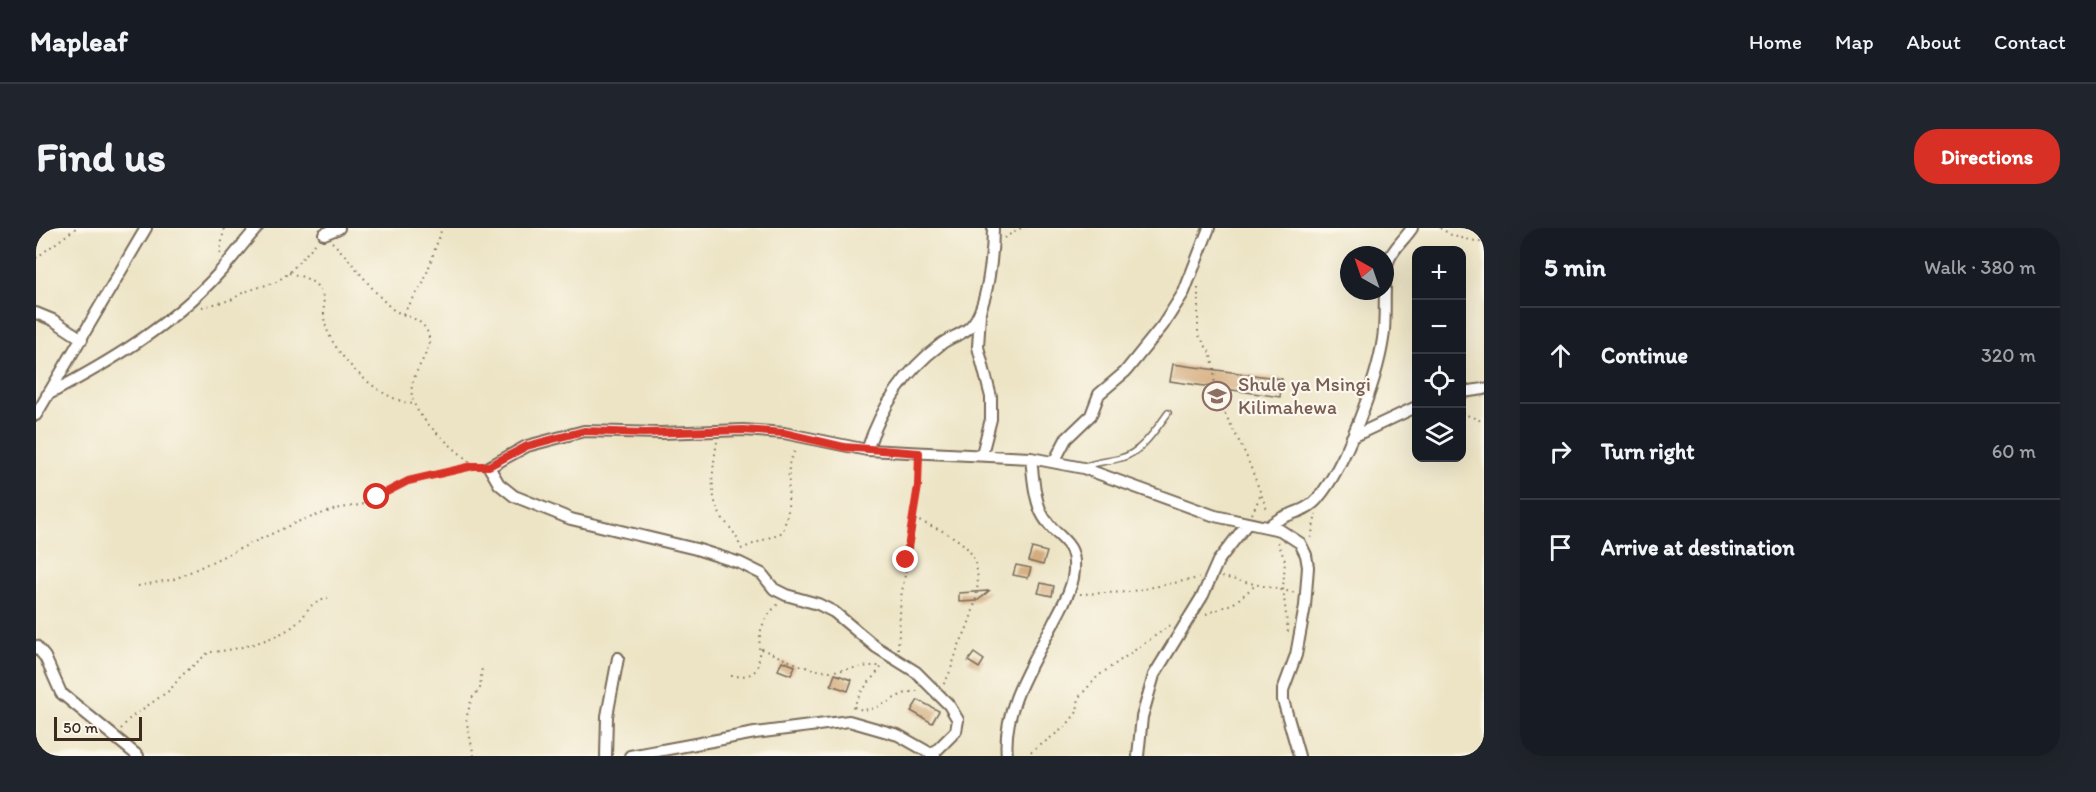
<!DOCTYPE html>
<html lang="en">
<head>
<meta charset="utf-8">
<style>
  :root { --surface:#171b24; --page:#20242c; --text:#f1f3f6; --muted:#9ea1a6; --line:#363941; --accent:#d93025 }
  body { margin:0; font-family:Itim,sans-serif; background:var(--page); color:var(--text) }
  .controls { position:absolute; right:18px; top:18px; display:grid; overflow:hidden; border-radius:12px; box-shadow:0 6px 24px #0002 }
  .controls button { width:54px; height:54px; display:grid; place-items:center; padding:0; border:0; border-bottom:2px solid var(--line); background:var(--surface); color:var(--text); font:30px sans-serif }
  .compass { position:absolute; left:1304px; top:18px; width:54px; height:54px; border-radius:50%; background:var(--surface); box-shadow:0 6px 24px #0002; rotate:320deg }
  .scale { position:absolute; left:18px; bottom:15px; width:88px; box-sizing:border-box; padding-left:6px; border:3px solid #3b2a1e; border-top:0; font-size:16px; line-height:21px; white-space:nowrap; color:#3b2a1e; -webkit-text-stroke:4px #fbf7ec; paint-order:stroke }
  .stop { position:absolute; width:18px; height:18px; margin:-14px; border:4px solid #d93025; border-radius:50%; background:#fff }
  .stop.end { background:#d93025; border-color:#fff; box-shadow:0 2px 6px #0008 }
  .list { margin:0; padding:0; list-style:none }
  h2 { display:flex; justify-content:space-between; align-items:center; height:78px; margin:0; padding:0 24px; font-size:26px }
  h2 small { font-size:20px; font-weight:400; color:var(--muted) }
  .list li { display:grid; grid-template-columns:39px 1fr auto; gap:18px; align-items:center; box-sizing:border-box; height:96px; padding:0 24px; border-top:2px solid var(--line) }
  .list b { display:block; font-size:22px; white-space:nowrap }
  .list em { font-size:20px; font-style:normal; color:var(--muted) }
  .icon { flex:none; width:33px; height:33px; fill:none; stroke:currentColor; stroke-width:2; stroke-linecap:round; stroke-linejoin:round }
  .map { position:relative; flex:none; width:1448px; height:528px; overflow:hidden; border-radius:24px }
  header { display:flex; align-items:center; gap:36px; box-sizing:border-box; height:84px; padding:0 30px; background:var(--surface); border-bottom:2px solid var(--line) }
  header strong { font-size:28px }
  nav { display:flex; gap:33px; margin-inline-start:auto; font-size:21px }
  .intro { display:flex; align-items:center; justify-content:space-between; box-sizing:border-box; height:144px; padding:0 36px }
  h1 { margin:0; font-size:42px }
  .button { padding:15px 27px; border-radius:24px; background:var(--accent); color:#fff; font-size:21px; font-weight:700 }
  main { display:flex; gap:36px; padding:0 36px }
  aside { flex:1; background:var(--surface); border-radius:24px; box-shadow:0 6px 24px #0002 }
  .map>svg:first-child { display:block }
  .building { fill:#d4ab7d }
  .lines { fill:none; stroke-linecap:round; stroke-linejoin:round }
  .lane-casing { stroke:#796b58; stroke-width:8 }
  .street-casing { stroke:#796b58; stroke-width:14 }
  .path { stroke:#796b58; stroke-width:2; stroke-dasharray:1.5 4.5; stroke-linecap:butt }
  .lane { stroke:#fff; stroke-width:5 }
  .street { stroke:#fff; stroke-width:10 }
  .route { stroke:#d93025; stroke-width:8 }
  .labels { text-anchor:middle; stroke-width:4.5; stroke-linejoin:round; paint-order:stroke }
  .education-label { font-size:20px; fill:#785e54; stroke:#fbf7ec; text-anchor:start }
</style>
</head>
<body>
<header>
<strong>Mapleaf</strong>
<nav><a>Home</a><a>Map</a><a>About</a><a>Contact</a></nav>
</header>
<div class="intro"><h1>Find us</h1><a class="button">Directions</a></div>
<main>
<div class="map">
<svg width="1448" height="528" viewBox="0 0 1448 528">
  <rect width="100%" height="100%" fill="#fbf7ec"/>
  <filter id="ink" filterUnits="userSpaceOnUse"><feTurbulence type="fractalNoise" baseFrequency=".0167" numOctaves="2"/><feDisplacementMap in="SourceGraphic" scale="12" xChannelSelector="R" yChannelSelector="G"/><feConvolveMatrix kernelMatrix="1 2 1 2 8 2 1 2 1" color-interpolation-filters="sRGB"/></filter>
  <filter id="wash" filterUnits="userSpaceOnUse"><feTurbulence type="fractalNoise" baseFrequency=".008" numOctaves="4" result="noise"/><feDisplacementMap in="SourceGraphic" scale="24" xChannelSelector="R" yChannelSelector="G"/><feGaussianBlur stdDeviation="1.35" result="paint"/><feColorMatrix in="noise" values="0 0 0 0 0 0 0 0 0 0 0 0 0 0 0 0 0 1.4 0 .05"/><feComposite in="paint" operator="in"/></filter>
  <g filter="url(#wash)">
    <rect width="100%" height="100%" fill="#ede4c5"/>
    <g id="blocks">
      <path class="building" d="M1137 136 1246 151 1244 169 1134 153Z
        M996 320 1011 324 1007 337 992 333Z
        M980 337 995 340 992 350 977 347Z
        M1005 355 1018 358 1016 368 1002 365Z
        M953 363 941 373 923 374V365Z
        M938 425 948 432 943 440 932 433Z
        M746 433 759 438 755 447 742 442Z
        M799 446 816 452 812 463 795 457Z
        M882 472 903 483 896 495 875 483Z"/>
    </g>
  </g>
  <g filter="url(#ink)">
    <use href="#blocks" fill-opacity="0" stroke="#796b58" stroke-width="1.5"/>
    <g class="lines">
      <g class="lane-casing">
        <path id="lane" d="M1048 239C1061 233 1072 234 1085 230 1105 225 1120 201 1132 185"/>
      </g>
      <g class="street-casing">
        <path id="street" d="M288 6 303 0
          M0 85 17 92 46 111
          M944 86 942 119 955 169V191L946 226
          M1426 164 1448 161
          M11 167C72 135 136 97 182 46 196 31 207 15 221 0
          M0 187 110 0
          M1316 209 1380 179
          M831 222C845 180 868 144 904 117 913 109 927 107 935 98 952 80 957 25 957 0
          M1018 234 1030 211 1055 187 1063 166 1089 144 1127 97 1148 64 1173 0
          M1232 299C1247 284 1268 287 1282 270 1309 239 1341 152 1347 111 1351 87 1346 55 1352 34 1356 21 1369 11 1376 0
          M0 418 9 429 25 465 102 528
          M570 528 571 488 582 430
          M594 528 719 505 813 493 862 507 899 528
          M895 528 920 503 922 492 913 477 880 444 840 419 798 384 782 376 750 367 738 361 726 346 704 335 660 321 535 291 478 268 463 256 453 239 491 218 548 203 625 205 707 202 748 205 831 222 995 230 1047 240 1179 288 1244 302 1264 315 1270 327 1272 339 1269 378 1260 427 1247 462V472L1263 528
          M971 528C966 481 996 436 1017 396 1024 381 1034 367 1037 350 1044 309 1019 314 1005 284 998 267 997 248 995 230
          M1102 528 1106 489 1118 447 1167 367 1182 333 1211 296"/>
      </g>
      <path class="path" d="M1404 0 1417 8 1448 15
        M968 10 985 0
        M296 14C317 34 333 59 354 79 366 90 383 87 391 103 402 125 366 147 378 175 386 197 420 220 437 238
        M184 26 188 0
        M0 30 40 0
        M253 45C264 48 274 50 282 59 291 69 286 83 289 95 297 128 344 173 378 176
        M1162 60V106L1174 125 1178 139 1179 166 1210 227 1232 284
        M166 79 195 72 208 64 240 54 253 45 280 15
        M367 86 388 54 406 0
        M1426 185 1448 194
        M681 214C677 238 672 267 685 288 693 300 702 306 704 320
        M1216 286 1225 266
        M878 291C895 298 916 305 930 319 953 343 937 390 924 415 918 428 916 444 907 457
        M1275 310 1280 286
        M1242 314 1249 333 1247 360 1252 405
        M705 321 747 304 752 283 753 236 760 220
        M1186 349 1260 365
        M102 358 139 351 261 294 300 281 329 276 372 253 441 238
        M1044 366 1092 364 1163 350
        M1170 386 1198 375 1221 356
        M725 421C746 429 770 443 793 443 810 443 826 437 844 438
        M862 421 865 369 876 308 883 236
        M695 448C730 450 721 434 724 408 725 395 734 384 743 375
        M818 479C841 490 858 463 882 463
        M817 480 825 464 848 436
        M85 501 94 490 134 462 145 448 173 424C195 424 244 411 261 395 277 380 266 379 292 370
        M438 528 430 491 436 470 444 461 446 438
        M990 528 1029 499 1041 484 1043 469 1062 448 1136 396"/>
      <use href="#lane" class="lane"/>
      <use href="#street" class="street"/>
    </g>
  </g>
  <g class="lines" filter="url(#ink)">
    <path class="route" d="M341 269 372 253 437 238H453L491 218 548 203 608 205 707 202 748 205 808 219 883 225 882 258 870 332"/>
  </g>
  <defs>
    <g id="school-ring" transform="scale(1.5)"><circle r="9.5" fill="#fbf7ec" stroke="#8d6e63" stroke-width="1.5"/><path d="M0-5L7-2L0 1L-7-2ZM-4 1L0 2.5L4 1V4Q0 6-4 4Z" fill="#8d6e63"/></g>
  </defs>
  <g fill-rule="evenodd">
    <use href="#school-ring" x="1181" y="168"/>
  </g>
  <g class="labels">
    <g class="education-label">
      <text x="1202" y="163">Shule ya Msingi<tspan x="1202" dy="23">Kilimahewa</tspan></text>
    </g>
  </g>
</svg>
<div class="controls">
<button>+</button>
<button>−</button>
<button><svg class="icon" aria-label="locate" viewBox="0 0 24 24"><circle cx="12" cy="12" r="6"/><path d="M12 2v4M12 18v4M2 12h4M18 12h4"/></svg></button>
<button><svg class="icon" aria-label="layers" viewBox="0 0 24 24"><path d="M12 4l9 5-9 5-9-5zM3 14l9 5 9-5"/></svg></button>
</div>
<svg class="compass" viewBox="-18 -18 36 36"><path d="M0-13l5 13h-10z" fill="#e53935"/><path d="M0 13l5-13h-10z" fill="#9ea1a6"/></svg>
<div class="scale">50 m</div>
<div class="stop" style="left:341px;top:269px"></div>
<div class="stop end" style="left:870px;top:332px"></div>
</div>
<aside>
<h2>5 min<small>Walk · 380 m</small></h2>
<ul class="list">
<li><svg class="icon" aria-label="ahead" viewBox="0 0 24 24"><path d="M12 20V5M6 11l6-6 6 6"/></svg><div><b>Continue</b></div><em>320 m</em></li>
<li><svg class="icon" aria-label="right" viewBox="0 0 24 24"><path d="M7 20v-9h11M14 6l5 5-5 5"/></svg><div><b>Turn right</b></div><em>60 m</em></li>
<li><svg class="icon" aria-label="arrive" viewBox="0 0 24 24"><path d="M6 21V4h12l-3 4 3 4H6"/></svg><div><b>Arrive at destination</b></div></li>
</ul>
</aside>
</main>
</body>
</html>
